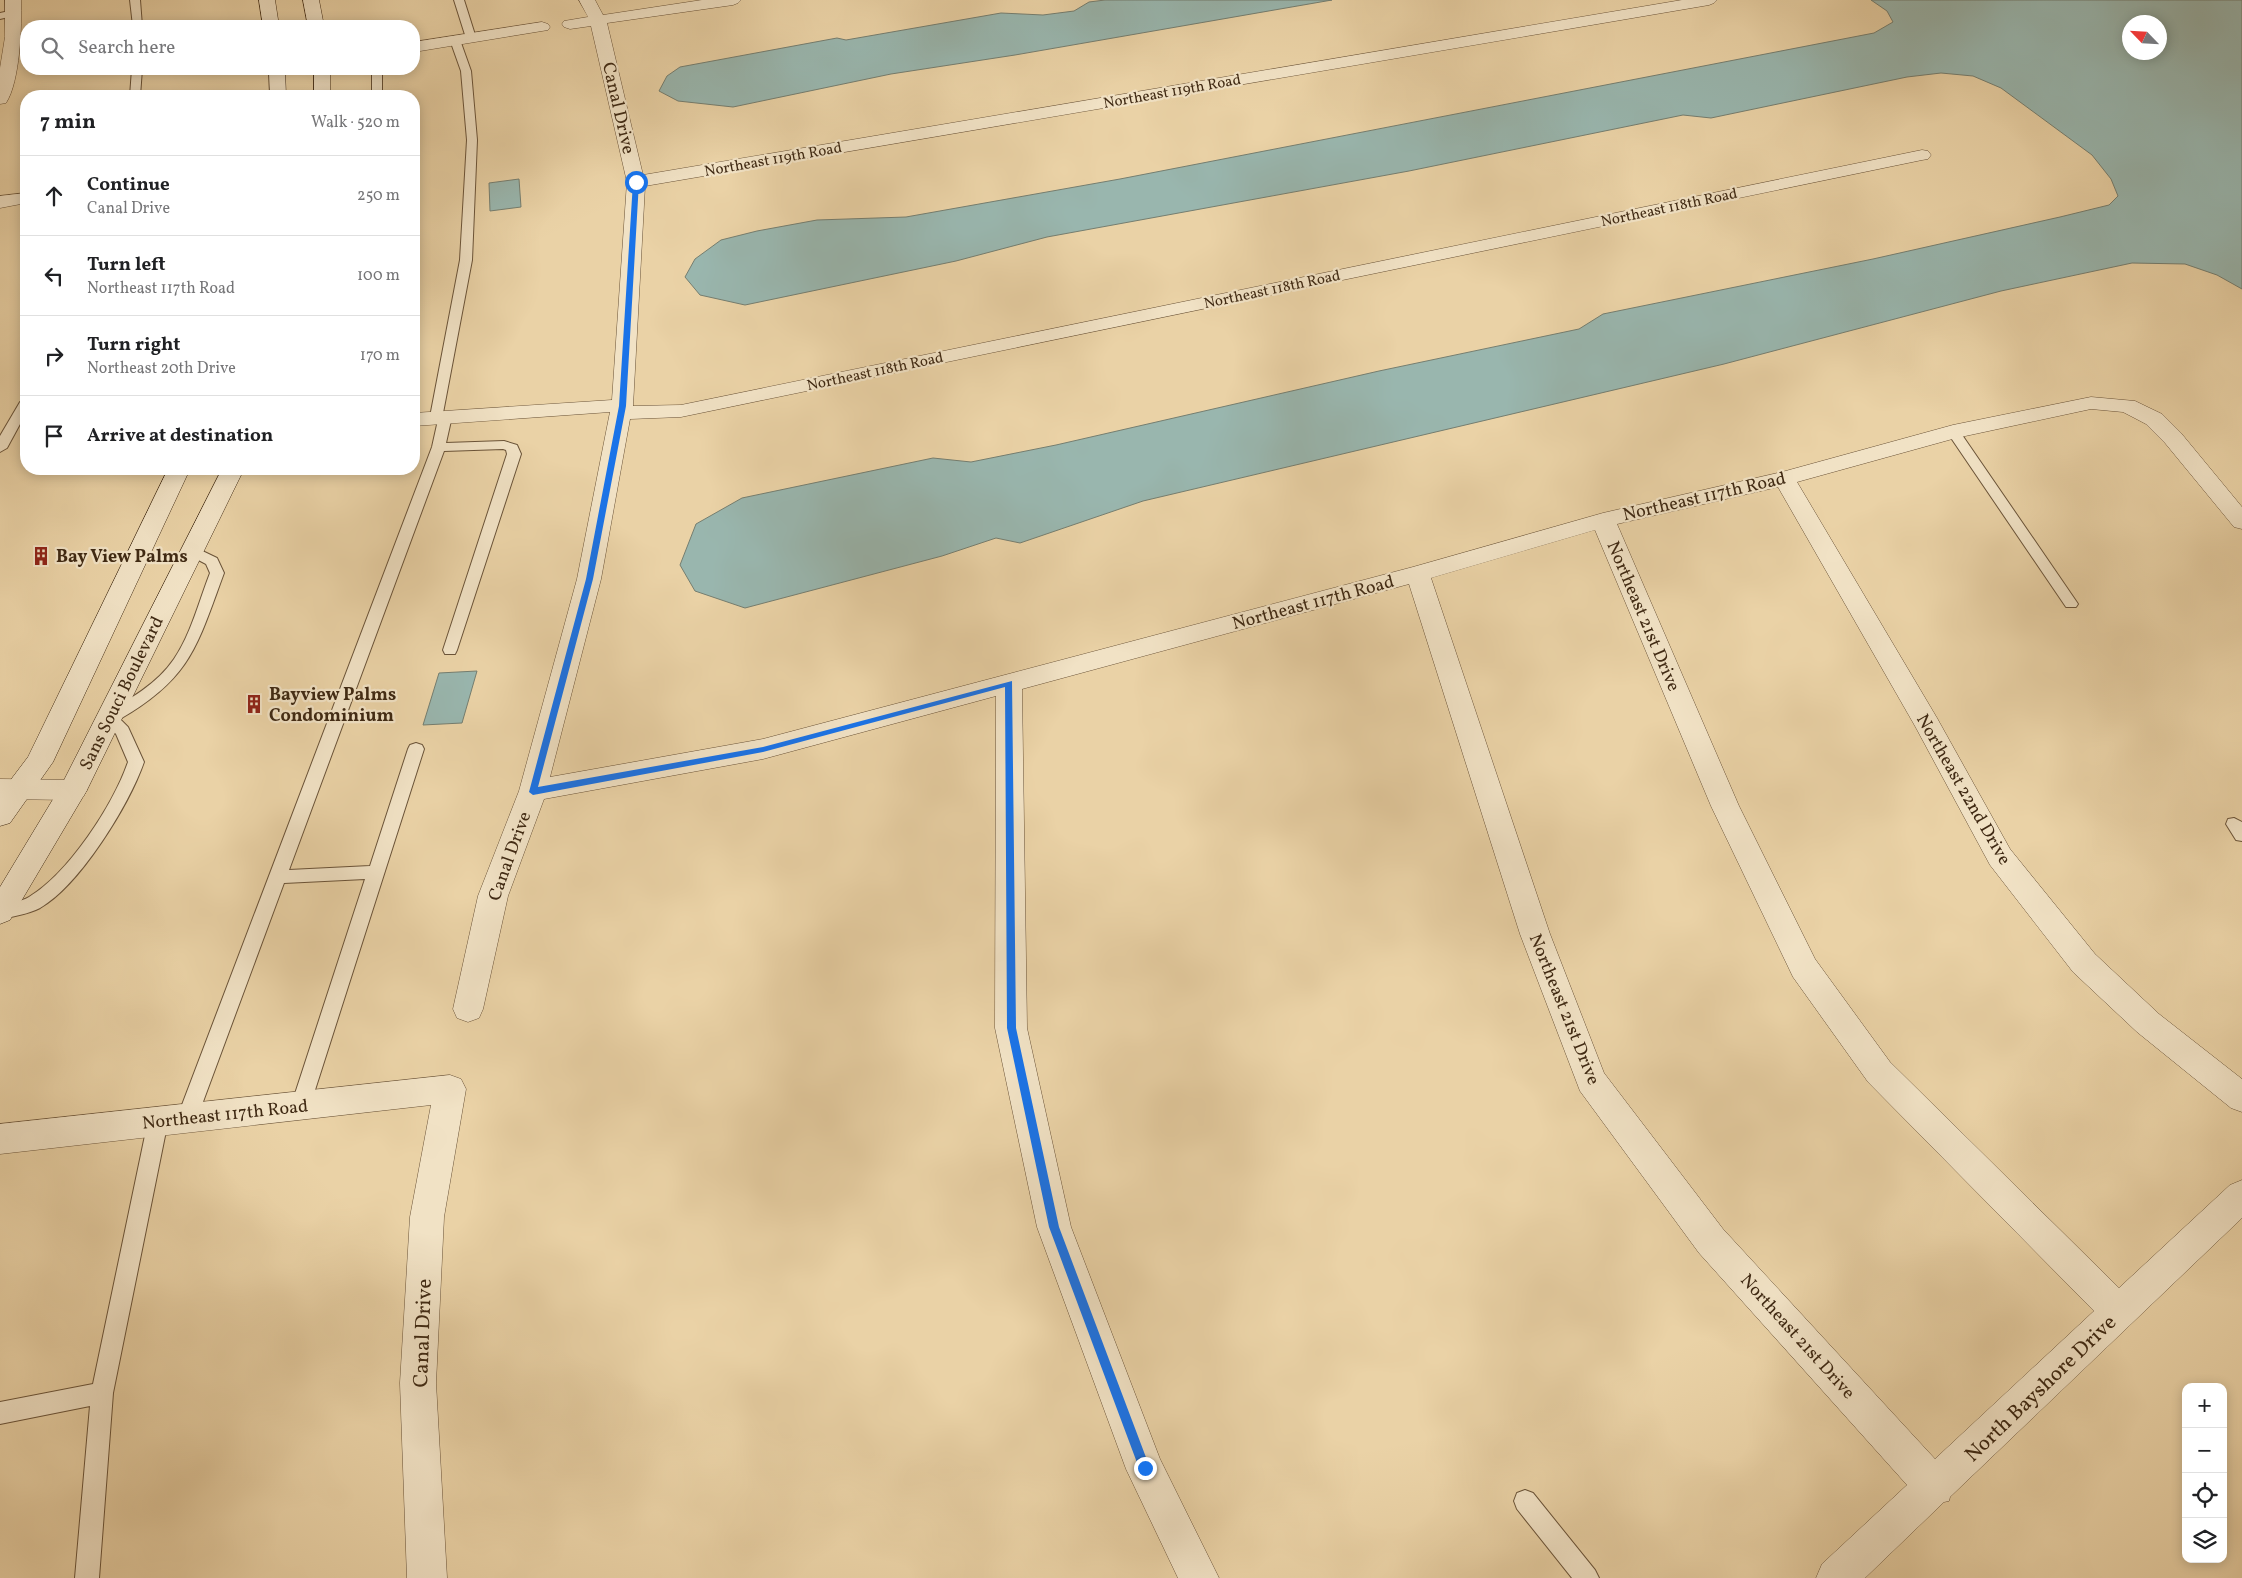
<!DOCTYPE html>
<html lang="en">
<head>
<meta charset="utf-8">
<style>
  :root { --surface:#fff; --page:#f2f2f2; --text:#202124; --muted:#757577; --line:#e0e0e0 }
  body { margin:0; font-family:Vollkorn,serif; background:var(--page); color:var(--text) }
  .controls { position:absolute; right:15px; bottom:15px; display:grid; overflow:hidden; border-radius:10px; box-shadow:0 2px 12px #0003 }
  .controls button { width:45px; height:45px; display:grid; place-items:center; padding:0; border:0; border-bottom:1px solid var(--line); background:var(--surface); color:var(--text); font:25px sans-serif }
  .compass { position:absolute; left:2122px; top:15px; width:45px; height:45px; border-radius:50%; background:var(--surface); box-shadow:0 2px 12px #0003; rotate:295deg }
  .stop { position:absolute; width:15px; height:15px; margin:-11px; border:4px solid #1a73e8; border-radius:50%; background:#fff }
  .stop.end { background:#1a73e8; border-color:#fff; box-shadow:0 1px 5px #0008 }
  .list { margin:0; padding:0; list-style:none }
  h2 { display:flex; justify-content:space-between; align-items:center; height:65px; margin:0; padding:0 20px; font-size:21px }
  h2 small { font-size:16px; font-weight:400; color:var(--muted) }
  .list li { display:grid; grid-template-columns:32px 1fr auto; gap:15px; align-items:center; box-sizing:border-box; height:80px; padding:0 20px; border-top:1px solid var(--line) }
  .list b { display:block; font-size:19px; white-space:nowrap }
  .list p { margin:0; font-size:16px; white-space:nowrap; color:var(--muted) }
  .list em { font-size:16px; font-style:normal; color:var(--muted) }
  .icon { flex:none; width:28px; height:28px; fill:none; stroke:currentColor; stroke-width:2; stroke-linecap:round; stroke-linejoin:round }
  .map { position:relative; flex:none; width:2242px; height:1578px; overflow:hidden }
  .search { position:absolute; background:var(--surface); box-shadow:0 2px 12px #0003; left:20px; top:20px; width:400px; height:55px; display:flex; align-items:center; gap:12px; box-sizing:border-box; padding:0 18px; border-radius:20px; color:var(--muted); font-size:19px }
  .panel { position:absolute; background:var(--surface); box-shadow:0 2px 12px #0003; left:20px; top:90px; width:400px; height:385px; border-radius:20px }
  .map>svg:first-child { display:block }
  .water { fill:#99b6ae; stroke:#757e70; fill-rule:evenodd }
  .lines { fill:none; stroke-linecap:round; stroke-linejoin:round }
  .lane-casing { stroke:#6a5338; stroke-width:2 }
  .street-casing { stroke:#6a5338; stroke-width:1 }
  .secondary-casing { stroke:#3f2913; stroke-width:1 }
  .lane { fill:#f1e2c5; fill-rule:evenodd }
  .street { fill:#f1e2c5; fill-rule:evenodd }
  .secondary { fill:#f1e2c5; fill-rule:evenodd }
  .route { fill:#1a73e8 }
  .labels { text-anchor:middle; stroke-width:4.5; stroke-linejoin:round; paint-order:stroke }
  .far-street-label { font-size:15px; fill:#3f2913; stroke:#f1e2c5 }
  .street-label { font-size:18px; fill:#3f2913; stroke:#f1e2c5 }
  .poi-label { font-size:18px; font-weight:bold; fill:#3f2913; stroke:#f1e2c5; text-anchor:start }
  .near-street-label { font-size:21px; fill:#3f2913; stroke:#f1e2c5 }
</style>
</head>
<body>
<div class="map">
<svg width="2242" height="1578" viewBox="0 0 2242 1578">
  <rect width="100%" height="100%" fill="#ead2a6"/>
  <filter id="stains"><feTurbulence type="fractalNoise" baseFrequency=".004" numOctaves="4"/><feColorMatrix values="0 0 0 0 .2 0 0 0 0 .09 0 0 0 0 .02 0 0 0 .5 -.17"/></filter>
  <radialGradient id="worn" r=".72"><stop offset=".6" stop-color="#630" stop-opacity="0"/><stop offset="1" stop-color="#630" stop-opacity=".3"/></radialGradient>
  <path class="water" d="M1105 0H1332L1015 55 891 74 733 107 678 101 659 91 667 76 680 67 837 38 846 40 1001 13 1043 15 1074 11 1089 2Z
    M1871 0H2242V289L2217 275 2185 264 2132 263 2001 291 1724 364 1143 501 1020 543 996 538 942 556 745 608 695 591 680 565 696 524 742 498 933 458 971 462 1056 445 1379 371 1579 329 1603 314 1873 259 2060 217 2109 205 2118 196 2111 179 2092 155 2001 88 1973 76 1941 73 1907 77 1711 118 1683 115 1409 171 1047 237 956 261 745 305 700 295 685 277 695 259 721 240 757 231 817 220 906 217 1120 179 1874 33 1893 22 1887 11ZM2160 22V52H2130V22Z
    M519 179 521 207 490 211 489 183Z
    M477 671 462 723 423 725 439 673Z"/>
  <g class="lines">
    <g class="lane-casing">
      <path id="lane" d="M130 0H140L142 26H133Z
        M454 0H464L476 38 474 40 471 41 466 38Z
        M14 10 19 13 17 15 0 19V13Z
        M455 37 460 40 471 71 477 140 472 260 443 413H451L452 416 446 443 504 441 517 445 521 454 457 650 455 654H445L443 650 507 454 506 450 503 449 444 451 289 870 370 866 408 749 410 745 416 743 422 745 424 749 308 1112 301 1115 294 1112 291 1106 365 879 284 883 197 1118 194 1124 187 1127 180 1124 177 1118 432 447 438 420H431L430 417 460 260 467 140 461 71 450 40Z
        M132 69H142L140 96H130Z
        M372 69H382V96H372Z
        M26 398V413L7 448 0 452V436L20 402Z
        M1953 428 1958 429 2076 601 2078 604 2076 607H2066L1947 432Z
        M192 546 217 558 224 573C197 646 191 678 120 719L128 727 144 762C129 805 80 885 40 908 29 914 13 916 0 920V906C9 903 21 902 29 897 69 873 113 805 128 762L116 734 101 718 103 714C129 700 157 684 174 659 191 634 199 601 210 573L206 564 187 554 185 551 187 548Z
        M2234 818 2242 822V841L2236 840 2226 824 2228 819Z
        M158 1112 165 1115 168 1121 113 1393 99 1578H75L90 1406 0 1424V1402L93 1384 148 1121 151 1115Z
        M1525 1490 1533 1493 1595 1570 1599 1578H1572L1517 1509 1514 1501 1517 1493Z"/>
    </g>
    <g class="street-casing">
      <path id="street" d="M5 0H21C22 25 20 82 6 103L0 104V68L5 37Z
        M579 0H595L603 15 702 0H741L738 3 733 5 607 23 643 175 1682 0H1717L1714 3 1709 5 645 186 633 406 681 405 1922 150 1928 151 1931 155 1928 159 1922 160 681 417 630 419 601 579 550 777 763 739 1413 567 1603 513 1782 472 1953 425 2091 397 2135 401 2162 414 2181 433 2242 507V529L2234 527 2165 443 2146 424 2123 412 2091 409 1956 438 1797 482 1937 718 2010 849 2095 954 2159 1014 2242 1079V1112L2231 1108 2137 1032 2073 972 1990 865 1915 726 1778 487 1617 524 1739 806 1815 959 1890 1062 2119 1288 2230 1185 2242 1180V1218L1950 1497 1949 1501 1944 1502 1865 1578H1816L1822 1564 1907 1485 1699 1253 1580 1091 1520 934 1409 584 1022 689 1027 1028 1071 1227 1160 1459 1219 1578H1178L1126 1469 1037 1227 995 1028 996 696 763 759 544 799 508 896 483 1009 479 1018 468 1022 457 1018 453 1009 478 896 519 791 577 579 610 412 414 426V413L612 400 627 182 591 26 570 29 564 27 562 24 564 21 588 17ZM1595 530 1711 806 1793 977 1868 1082 2094 1311 1935 1459 1723 1229 1604 1073 1550 934 1431 578Z
        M542 22 548 24 550 27 548 30 414 52V42Z
        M269 69H286L284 72H271Z
        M26 193V203L0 208V196Z
        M0 779 73 780 83 783 87 790 83 797 73 800 0 799Z
        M450 1075 461 1079 466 1089 444 1217 436 1383 447 1578H407L400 1383 410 1217 431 1105 0 1154V1124Z"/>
    </g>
    <g class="secondary-casing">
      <path id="secondary" d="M259 0H275L279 26H263Z
        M303 0H319L324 26H308Z
        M269 69H285L286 96H270Z
        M314 69H330V96H314Z
        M168 469H190L53 762 10 823 0 826V794L28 757Z
        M222 469H244L87 790 10 920 0 924V887L61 786Z"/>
    </g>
    <use href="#lane" class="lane"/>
    <use href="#street" class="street"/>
    <use href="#secondary" class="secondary"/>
  </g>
  <path class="route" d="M636 180 639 182 626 406 593 579 538 787 763 747 1012 681 1016 1028 1059 1227 1150 1468 1149 1472 1145 1474 1141 1472 1139 1468 1049 1227 1007 1028 1005 687 763 752 533 795 529 792 586 579 619 406 633 182Z"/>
  <defs>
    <g id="building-bare" transform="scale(1.5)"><path d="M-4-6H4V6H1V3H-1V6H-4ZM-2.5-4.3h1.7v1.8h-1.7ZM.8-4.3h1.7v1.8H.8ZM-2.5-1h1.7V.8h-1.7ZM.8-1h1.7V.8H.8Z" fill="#8f2418" stroke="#f1e2c5" stroke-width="2.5" paint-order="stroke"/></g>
  </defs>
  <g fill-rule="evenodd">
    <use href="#building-bare" x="41" y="556"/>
    <use href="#building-bare" x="254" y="704"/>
  </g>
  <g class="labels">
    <g class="far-street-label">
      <text transform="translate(1172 91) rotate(-10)" y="5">Northeast 119th Road</text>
      <text transform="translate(773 159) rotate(-10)" y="5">Northeast 119th Road</text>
      <text transform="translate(1669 207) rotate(-12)" y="5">Northeast 118th Road</text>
      <text transform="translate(1272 289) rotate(-12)" y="5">Northeast 118th Road</text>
      <text transform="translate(875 371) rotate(-12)" y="5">Northeast 118th Road</text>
    </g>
    <g class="street-label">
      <text transform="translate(619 108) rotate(77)" y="6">Canal Drive</text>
      <text transform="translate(1704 496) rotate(-13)" y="6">Northeast 117th Road</text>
      <text transform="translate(1313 602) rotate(-15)" y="6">Northeast 117th Road</text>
      <text transform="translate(1644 616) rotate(67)" y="6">Northeast 21st Drive</text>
      <text transform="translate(121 693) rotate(-64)" y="6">Sans Souci Boulevard</text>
      <text transform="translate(1964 789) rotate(60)" y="6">Northeast 22nd Drive</text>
      <text transform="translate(509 856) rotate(-70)" y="6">Canal Drive</text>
      <text transform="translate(1565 1009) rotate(68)" y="6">Northeast 21st Drive</text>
      <text transform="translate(225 1114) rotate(-6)" y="6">Northeast 117th Road</text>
      <text transform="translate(1798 1336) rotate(48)" y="6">Northeast 21st Drive</text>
    </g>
    <g class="poi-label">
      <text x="56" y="562">Bay View Palms</text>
      <text x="269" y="700">Bayview Palms<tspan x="269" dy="21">Condominium</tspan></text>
    </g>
    <g class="near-street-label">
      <text transform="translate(422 1333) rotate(-88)" y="7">Canal Drive</text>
      <text transform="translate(2040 1388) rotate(-44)" y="7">North Bayshore Drive</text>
    </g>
  </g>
  <rect width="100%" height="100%" filter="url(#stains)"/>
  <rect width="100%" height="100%" fill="url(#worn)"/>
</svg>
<div class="controls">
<button>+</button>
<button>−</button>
<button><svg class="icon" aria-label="locate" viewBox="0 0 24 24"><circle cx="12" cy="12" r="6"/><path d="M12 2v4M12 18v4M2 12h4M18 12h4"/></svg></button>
<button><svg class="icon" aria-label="layers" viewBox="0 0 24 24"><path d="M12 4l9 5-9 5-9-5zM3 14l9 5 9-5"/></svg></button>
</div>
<svg class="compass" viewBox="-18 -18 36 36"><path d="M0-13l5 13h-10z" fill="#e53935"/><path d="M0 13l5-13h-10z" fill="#757577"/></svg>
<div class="stop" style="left:636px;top:182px"></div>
<div class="stop end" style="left:1145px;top:1468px"></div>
<div class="search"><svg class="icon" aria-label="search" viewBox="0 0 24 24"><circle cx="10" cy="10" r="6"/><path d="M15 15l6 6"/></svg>Search here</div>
<section class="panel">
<h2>7 min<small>Walk · 520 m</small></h2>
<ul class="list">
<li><svg class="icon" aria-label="ahead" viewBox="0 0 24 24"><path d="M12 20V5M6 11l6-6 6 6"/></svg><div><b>Continue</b><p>Canal Drive</p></div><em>250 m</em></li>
<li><svg class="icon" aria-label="left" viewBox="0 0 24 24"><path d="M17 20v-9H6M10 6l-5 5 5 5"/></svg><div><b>Turn left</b><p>Northeast 117th Road</p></div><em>100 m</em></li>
<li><svg class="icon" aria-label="right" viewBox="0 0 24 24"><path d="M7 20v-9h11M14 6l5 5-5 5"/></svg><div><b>Turn right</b><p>Northeast 20th Drive</p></div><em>170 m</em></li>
<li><svg class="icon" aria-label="arrive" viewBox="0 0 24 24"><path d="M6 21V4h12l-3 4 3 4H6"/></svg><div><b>Arrive at destination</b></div></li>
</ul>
</section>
</div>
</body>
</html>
